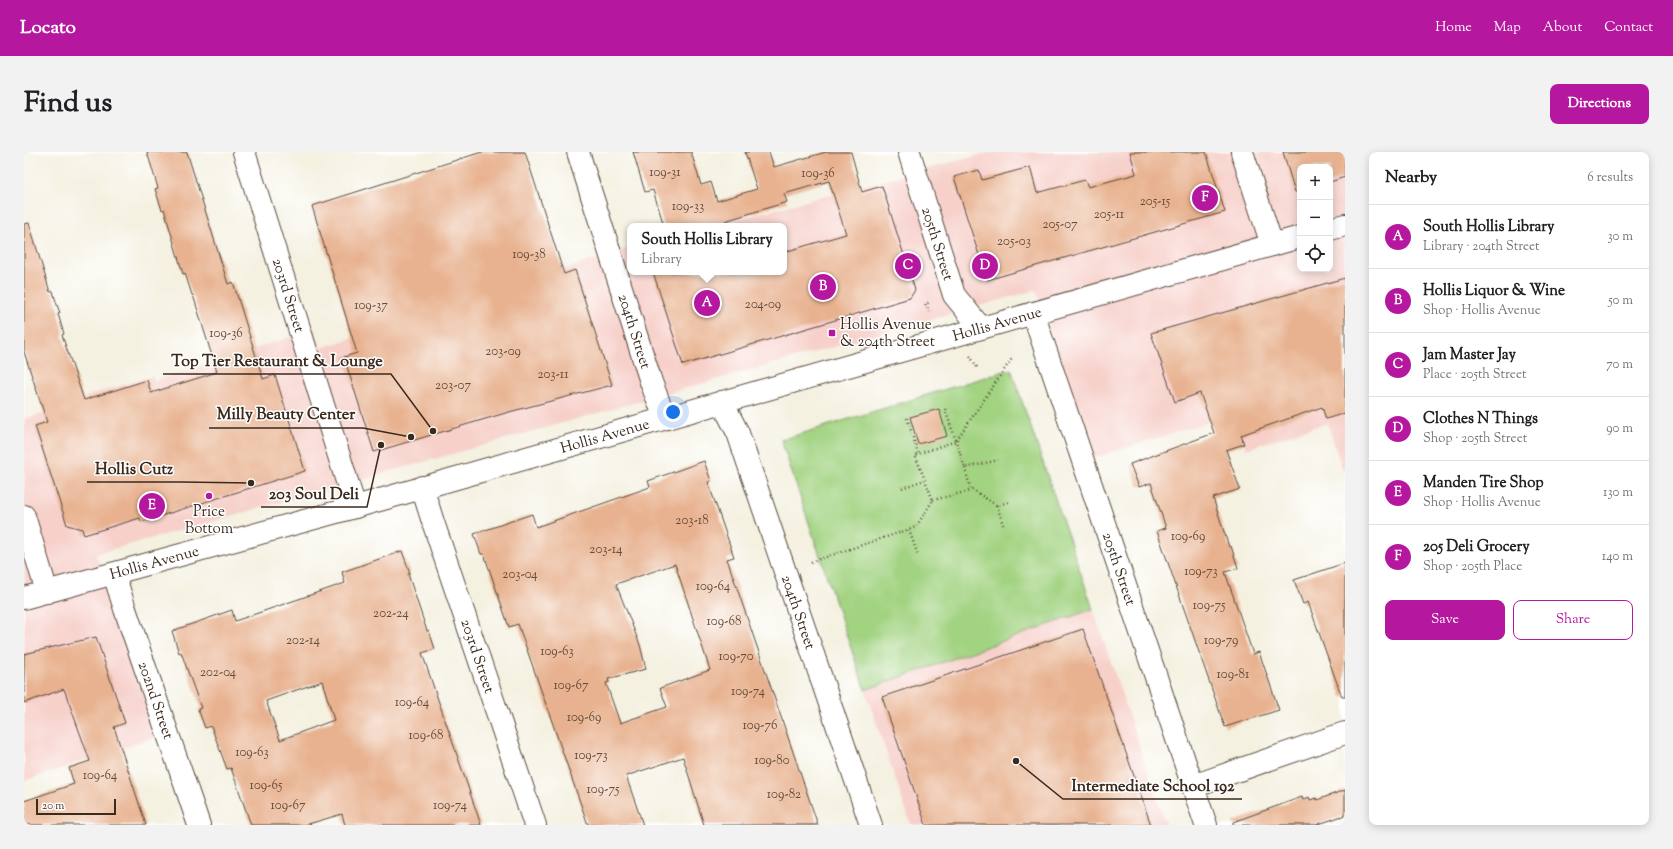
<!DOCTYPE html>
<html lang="en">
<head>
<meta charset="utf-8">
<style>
  :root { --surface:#fff; --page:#f2f2f2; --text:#202124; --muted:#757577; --line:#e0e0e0; --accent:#b5179e }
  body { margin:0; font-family:"Sorts Mill Goudy",serif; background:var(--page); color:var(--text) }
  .controls { position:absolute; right:12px; top:12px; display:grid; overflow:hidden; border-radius:8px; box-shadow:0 2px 10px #0003 }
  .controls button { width:36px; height:36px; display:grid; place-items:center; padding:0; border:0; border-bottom:1px solid var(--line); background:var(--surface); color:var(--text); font:20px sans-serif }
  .scale { position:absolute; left:12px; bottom:10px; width:80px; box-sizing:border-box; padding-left:4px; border:2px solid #3b2a1e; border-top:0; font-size:11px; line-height:14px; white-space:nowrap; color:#3b2a1e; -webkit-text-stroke:3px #fff; paint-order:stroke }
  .you { position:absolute; left:649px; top:260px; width:14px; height:14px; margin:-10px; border:3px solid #fff; border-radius:50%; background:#1a73e8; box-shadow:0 0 0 6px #1a73e833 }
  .badge { display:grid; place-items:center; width:26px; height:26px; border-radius:50%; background:var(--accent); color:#fff; font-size:13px; font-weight:700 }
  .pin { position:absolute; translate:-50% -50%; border:2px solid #fff; box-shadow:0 1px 4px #0006 }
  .popup { position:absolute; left:603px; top:71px; width:160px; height:52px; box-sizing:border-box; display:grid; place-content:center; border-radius:8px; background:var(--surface); filter:drop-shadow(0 1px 3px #0005); font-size:13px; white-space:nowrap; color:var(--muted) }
  .popup b { font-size:15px; color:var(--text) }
  .popup::after { content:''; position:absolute; left:50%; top:100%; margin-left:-8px; border:8px solid transparent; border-top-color:var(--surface) }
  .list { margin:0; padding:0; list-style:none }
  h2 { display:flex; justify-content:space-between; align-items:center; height:52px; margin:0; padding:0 16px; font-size:17px }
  h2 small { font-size:13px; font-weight:400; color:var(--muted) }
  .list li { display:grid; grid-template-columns:26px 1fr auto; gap:12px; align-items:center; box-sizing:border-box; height:64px; padding:0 16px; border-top:1px solid var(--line) }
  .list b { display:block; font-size:15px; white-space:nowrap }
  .list p { margin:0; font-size:13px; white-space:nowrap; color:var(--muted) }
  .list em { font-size:13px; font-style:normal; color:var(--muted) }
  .actions { display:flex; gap:8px; padding:12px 16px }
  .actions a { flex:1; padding:9px 0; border:1px solid var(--accent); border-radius:8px; text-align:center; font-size:14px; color:var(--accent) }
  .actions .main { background:var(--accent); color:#fff }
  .icon { flex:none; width:22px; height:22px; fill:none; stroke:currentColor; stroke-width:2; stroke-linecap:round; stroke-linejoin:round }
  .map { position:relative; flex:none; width:1321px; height:673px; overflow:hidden; border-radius:8px }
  header { display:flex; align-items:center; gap:24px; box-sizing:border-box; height:56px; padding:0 20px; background:var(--accent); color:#fff }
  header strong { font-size:19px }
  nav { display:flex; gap:22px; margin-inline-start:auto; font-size:14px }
  .intro { display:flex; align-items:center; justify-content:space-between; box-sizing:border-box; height:96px; padding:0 24px }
  h1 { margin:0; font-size:28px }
  .button { padding:10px 18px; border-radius:8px; background:var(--accent); color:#fff; font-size:14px; font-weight:700 }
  main { display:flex; gap:24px; padding:0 24px }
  aside { flex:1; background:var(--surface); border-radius:8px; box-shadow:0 2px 10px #0003 }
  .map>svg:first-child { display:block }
  .built { fill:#f7d0ca; fill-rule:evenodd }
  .green { fill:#a2d381; stroke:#6e7e50 }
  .building { fill:#e8b290; fill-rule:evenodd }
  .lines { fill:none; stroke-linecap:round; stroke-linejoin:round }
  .minor-casing { stroke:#57483b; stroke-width:24 }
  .path { stroke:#57483b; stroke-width:2.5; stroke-dasharray:1 3; stroke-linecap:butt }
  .minor { stroke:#fff; stroke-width:22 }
  .poi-dot { fill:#b5179e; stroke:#fff; stroke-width:1.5 }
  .labels { text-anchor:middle; stroke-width:3; stroke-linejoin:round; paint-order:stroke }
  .number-label { font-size:13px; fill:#664c3a }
  .street-label { font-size:15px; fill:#3b2a1e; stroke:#fff }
  .poi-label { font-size:15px; fill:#3b2a1e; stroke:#fff; text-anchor:start }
  .leader { fill:none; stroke:#3b2a1e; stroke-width:1.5 }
  .callout-dot { fill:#3b2a1e; stroke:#fff; stroke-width:1.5 }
  .callout-label { font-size:16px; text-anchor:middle; font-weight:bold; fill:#3b2a1e; stroke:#fff; stroke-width:3; stroke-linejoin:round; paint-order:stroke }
</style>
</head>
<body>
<header>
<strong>Locato</strong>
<nav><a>Home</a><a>Map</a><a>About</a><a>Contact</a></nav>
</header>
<div class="intro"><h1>Find us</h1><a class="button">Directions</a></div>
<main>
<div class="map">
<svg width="1321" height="673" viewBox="0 0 1321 673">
  <rect width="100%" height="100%" fill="#fff"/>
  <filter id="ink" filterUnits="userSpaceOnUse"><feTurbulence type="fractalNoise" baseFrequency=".025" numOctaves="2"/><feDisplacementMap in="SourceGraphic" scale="8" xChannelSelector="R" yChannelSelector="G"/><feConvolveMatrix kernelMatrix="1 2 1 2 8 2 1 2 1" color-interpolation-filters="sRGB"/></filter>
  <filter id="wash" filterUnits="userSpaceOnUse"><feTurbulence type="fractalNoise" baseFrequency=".012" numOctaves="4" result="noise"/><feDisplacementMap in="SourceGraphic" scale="16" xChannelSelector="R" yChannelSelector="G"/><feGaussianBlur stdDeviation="0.9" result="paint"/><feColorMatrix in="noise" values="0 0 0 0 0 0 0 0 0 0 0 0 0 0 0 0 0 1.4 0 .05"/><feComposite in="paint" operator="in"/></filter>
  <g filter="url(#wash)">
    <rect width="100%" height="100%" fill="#f4f1e1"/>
    <path class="built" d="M967 0H1321V324L1303 271 1222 297 1211 262 1069 306 1012 138 72 402 134 584 0 629V267L62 248 61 244 129 224 130 229 291 177 297 196 606 96V120H760V74H687ZM1276 15H1306V117H1276Z
      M1069 457 1142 673H887L841 538Z"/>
    <path class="green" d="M987 217 1069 457 841 538 757 288Z"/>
    <g id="blocks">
      <path class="building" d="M123 0H163L204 132 209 130 239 227 251 223 281 319 117 370 116 366 60 383 58 377 43 373 11 274 23 270 0 200V72L5 71 26 140 29 139 32 150 36 161 34 162 40 182 38 183 60 248 123 228 127 241 193 220 169 143H168L161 121 159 122 140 57 138 58 131 37 134 36Z
        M458 0H501L540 122 551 118 588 233 485 260 350 300 320 205 333 201 288 54Z
        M609 0H667L677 33 687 30 693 49 733 37 721 0H745L750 15 802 0H827L838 40 858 34 891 138 886 146 659 213 629 120H760V100L822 82 805 29 760 42 763 50 701 69 703 74H640L629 38 621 40Z
        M1106 0H1182L1201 60 963 128 930 25 955 18 958 28 1006 15 1013 41 1061 28 1064 35 1112 22Z
        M1259 0H1321V25L1306 30V15H1276V39L1271 40Z
        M1321 126V261L1302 267 1298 255 1217 283 1220 292 1202 298 1216 337 1189 346 1205 395 1207 394 1214 416 1201 420 1229 502 1235 500 1255 558 1201 575 1133 379 1142 376 1127 331 1115 335 1106 312 1190 281 1176 241 1151 250 1127 181Z
        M915 257 923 284 894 292 886 265Z
        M680 309 687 329 684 330 710 405 703 407 794 673H680L659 605 602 624 619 673H564L494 472 485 475 460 402H457L450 382 508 362 512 375 626 335 624 329ZM651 412 686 518 636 536 643 555 596 571 582 531 585 530 584 527 622 517 616 493 592 432Z
        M378 399 386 421 384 422 403 479H405L411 497 398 501 457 673H321L318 662 281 673H227L207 616 203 617 187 574 181 576 174 557 177 556 157 500 155 501 148 479 208 458 211 469 321 431 318 420ZM298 529 310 568 256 588 242 549Z
        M1321 411V545H1318L1284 450 1279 452 1270 428Z
        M1059 477 1127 673H902L858 545Z
        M72 485 101 571 90 575 122 673H0V649L50 632 45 616 66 609 40 537 0 551V502Z
        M1321 638V663L1292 673H1209V670L1278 645 1279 648 1285 645 1286 648 1292 646 1293 648Z"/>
    </g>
  </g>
  <g filter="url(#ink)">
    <use href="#blocks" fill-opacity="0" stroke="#57483b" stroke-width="1"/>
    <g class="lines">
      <g class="minor-casing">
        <g id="minor">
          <path id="s1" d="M220 0 331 355"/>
          <path id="s2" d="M554 0 627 230 641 266"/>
          <path id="s3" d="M885 0 930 143 957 176"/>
          <path d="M1218 0 1248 93"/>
          <path d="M1306 77 1321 73"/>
          <path id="s4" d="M1009 161 1182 673"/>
          <path id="s5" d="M698 250 714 281 847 673"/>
          <path id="s6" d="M398 335 409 370 511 673"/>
          <path d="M0 364 23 440"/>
          <path id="s7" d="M90 422 101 457 175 673"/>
          <path id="s8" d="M0 446 331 355 1276 85"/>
          <path d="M1169 634 1321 581"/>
        </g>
      </g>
      <path class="path" d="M906 160 901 152 907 150
        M946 204 953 215
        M921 257 941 316 974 308
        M883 266 894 301
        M941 316 947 339
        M878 336 900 328
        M909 348 949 338 972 353 987 350
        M973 353 979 373
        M885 378 894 403
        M787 410 892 375 909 348 891 303 932 289 989 205"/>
      <use href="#minor" class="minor"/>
    </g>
  </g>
  <g class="poi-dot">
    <rect x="804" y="177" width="8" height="8" rx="2"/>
    <circle cx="185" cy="344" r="4"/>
  </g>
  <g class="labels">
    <g class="number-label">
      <text x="641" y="24">109-31</text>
      <text x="794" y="25">109-36</text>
      <text x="1131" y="53">205-15</text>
      <text x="664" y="58">109-33</text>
      <text x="1085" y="66">205-11</text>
      <text x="1036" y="76">205-07</text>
      <text x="990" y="93">205-03</text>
      <text x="505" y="106">109-38</text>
      <text x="739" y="156">204-09</text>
      <text x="347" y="157">109-37</text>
      <text x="202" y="185">109-36</text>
      <text x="479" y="203">203-09</text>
      <text x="529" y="226">203-11</text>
      <text x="429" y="237">203-07</text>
      <text x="668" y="372">203-18</text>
      <text x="1164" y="388">109-69</text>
      <text x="582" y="401">203-14</text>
      <text x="1177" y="423">109-73</text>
      <text x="496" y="426">203-04</text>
      <text x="689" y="438">109-64</text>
      <text x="1185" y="457">109-75</text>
      <text x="367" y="465">202-24</text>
      <text x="700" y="473">109-68</text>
      <text x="279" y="492">202-14</text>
      <text x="1197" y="492">109-79</text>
      <text x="533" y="503">109-63</text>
      <text x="712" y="508">109-70</text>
      <text x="194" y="524">202-04</text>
      <text x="1209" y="526">109-81</text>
      <text x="547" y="537">109-67</text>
      <text x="724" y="543">109-74</text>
      <text x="388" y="554">109-64</text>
      <text x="560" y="569">109-69</text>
      <text x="736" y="577">109-76</text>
      <text x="402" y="587">109-68</text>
      <text x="228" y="604">109-63</text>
      <text x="567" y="607">109-73</text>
      <text x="748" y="612">109-80</text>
      <text x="76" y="627">109-64</text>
      <text x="242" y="637">109-65</text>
      <text x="579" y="641">109-75</text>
      <text x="760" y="646">109-82</text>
      <text x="264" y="657">109-67</text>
      <text x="426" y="657">109-74</text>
    </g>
    <g class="street-label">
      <text dy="5" stroke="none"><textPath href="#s3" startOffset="96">205th Street</textPath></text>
      <text dy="5" stroke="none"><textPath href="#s1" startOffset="150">203rd Street</textPath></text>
      <text dy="5" stroke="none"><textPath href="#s8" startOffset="1011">Hollis Avenue</textPath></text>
      <text dy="5" stroke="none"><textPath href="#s2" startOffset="188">204th Street</textPath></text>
      <text dy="5" stroke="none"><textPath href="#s8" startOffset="603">Hollis Avenue</textPath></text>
      <text dy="5" stroke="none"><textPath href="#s8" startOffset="135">Hollis Avenue</textPath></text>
      <text dy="5" stroke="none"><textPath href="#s4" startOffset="270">205th Street</textPath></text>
      <text dy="5" stroke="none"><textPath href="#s5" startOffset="224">204th Street</textPath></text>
      <text dy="5" stroke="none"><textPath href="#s6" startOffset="178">203rd Street</textPath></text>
      <text dy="5" stroke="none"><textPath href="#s7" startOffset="133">202nd Street</textPath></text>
    </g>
    <g class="poi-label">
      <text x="816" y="177">Hollis Avenue<tspan x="816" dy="17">&amp; 204th Street</tspan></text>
      <text x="185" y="364" text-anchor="middle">Price<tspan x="185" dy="17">Bottom</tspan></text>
    </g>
  </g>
  <path class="leader" d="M409 279L367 222H139M387 285L339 276H185M227 331L157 330H63M357 293L343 355H237M992 609L1039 647H1218"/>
  <g class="callout-dot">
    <circle cx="409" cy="279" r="4"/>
    <circle cx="387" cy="285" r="4"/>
    <circle cx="227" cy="331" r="4"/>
    <circle cx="357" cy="293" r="4"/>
    <circle cx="992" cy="609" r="4"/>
  </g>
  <g class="callout-label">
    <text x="253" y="214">Top Tier Restaurant &amp; Lounge</text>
    <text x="262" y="267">Milly Beauty Center</text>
    <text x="110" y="322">Hollis Cutz</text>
    <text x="290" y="347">203 Soul Deli</text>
    <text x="1129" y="639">Intermediate School 192</text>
  </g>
</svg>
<div class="controls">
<button>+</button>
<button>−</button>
<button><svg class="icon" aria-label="locate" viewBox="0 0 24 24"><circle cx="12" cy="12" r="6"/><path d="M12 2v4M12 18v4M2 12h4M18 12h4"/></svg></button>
</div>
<div class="scale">20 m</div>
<div class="you"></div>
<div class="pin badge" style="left:683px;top:151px">A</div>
<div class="popup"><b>South Hollis Library</b>Library</div>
<div class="pin badge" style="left:799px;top:135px">B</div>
<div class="pin badge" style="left:884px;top:114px">C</div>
<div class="pin badge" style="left:961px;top:114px">D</div>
<div class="pin badge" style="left:128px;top:354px">E</div>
<div class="pin badge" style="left:1181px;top:46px">F</div>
</div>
<aside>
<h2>Nearby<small>6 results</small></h2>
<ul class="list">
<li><span class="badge">A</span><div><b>South Hollis Library</b><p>Library · 204th Street</p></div><em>30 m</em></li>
<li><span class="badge">B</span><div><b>Hollis Liquor &amp; Wine</b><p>Shop · Hollis Avenue</p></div><em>50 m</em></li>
<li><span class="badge">C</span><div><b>Jam Master Jay</b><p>Place · 205th Street</p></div><em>70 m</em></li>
<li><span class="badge">D</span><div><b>Clothes N Things</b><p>Shop · 205th Street</p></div><em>90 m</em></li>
<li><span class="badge">E</span><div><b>Manden Tire Shop</b><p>Shop · Hollis Avenue</p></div><em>130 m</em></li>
<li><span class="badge">F</span><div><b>205 Deli Grocery</b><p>Shop · 205th Place</p></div><em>140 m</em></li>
</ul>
<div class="actions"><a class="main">Save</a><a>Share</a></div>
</aside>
</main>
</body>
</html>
